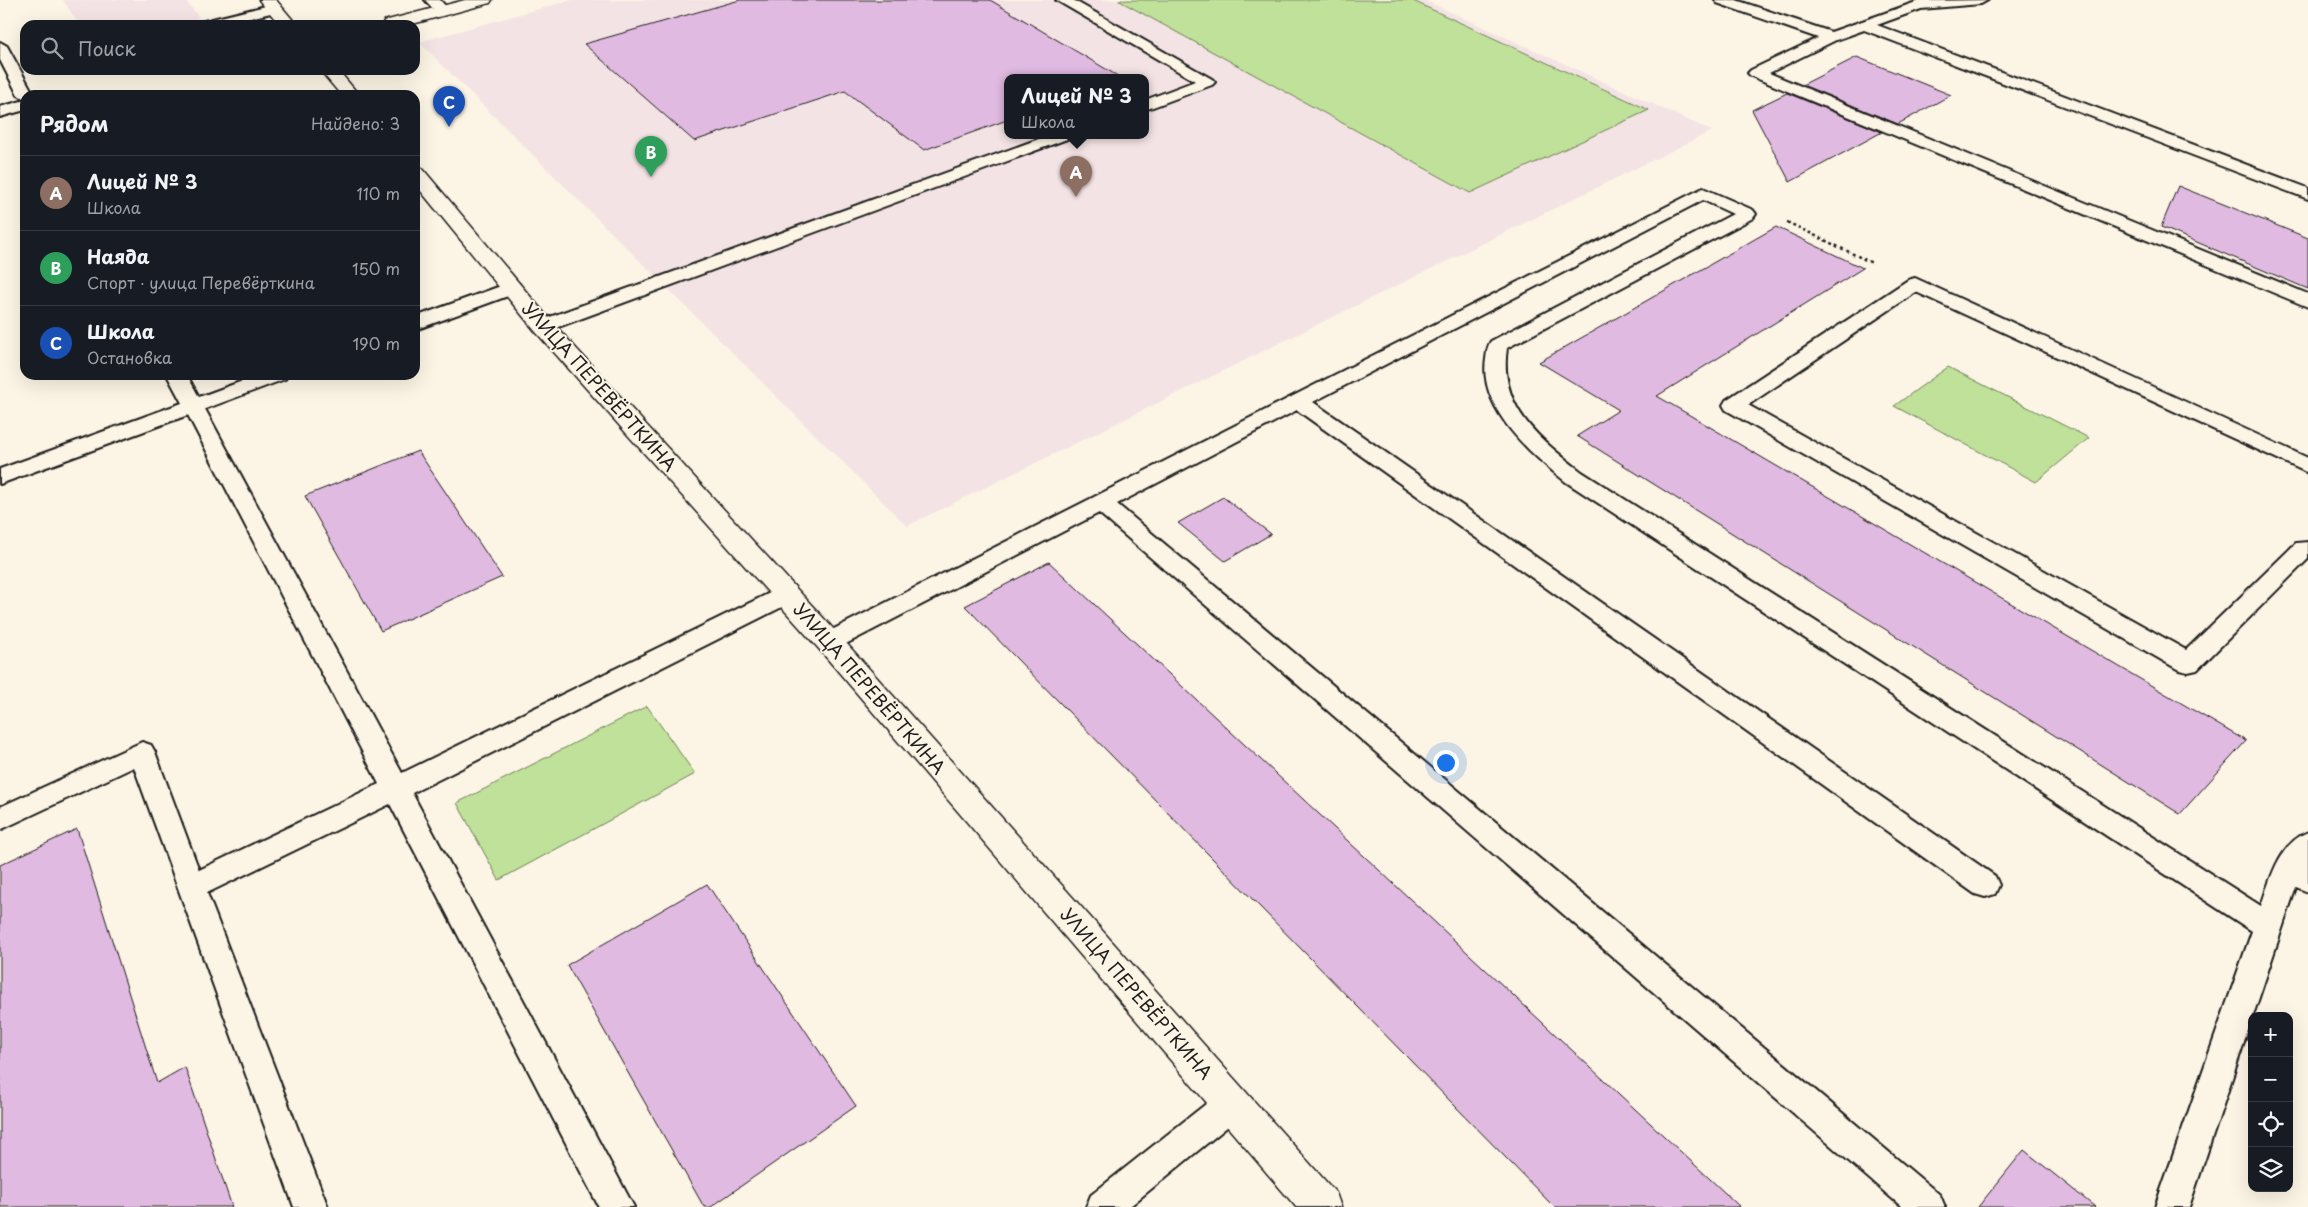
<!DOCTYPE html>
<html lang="ru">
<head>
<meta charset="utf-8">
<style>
  :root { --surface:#171b24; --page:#20242c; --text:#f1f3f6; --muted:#9ea1a6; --line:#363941; --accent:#0f766e }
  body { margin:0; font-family:"Playpen Sans",sans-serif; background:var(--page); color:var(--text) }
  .controls { position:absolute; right:15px; bottom:15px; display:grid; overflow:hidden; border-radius:10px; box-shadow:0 5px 20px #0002 }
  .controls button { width:45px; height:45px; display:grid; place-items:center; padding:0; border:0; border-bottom:1px solid var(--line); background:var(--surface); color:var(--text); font:25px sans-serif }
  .you { position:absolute; left:1445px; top:762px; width:18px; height:18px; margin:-12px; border:4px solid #fff; border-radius:50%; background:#1a73e8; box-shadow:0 0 0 8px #1a73e833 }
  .badge { display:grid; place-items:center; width:32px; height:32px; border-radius:50%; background:var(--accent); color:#fff; font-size:16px; font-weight:700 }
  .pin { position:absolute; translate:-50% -41px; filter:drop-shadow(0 1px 2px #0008) }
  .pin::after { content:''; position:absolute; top:26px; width:18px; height:15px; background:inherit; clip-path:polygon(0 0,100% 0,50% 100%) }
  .popup { position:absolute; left:1004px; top:74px; width:145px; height:65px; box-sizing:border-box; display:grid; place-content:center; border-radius:10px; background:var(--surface); filter:drop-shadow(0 1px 4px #0005); font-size:16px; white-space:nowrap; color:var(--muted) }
  .popup b { font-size:19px; color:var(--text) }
  .popup::after { content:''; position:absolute; left:50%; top:100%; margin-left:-10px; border:10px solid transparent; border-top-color:var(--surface) }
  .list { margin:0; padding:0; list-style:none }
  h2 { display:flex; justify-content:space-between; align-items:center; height:65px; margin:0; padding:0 20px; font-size:21px }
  h2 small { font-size:16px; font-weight:400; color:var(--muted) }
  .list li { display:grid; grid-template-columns:32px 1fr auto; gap:15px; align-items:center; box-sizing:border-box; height:75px; padding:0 20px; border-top:1px solid var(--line) }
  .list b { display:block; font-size:19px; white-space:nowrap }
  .list p { margin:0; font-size:16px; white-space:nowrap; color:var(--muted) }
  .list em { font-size:16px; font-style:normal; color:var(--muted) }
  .icon { flex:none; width:28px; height:28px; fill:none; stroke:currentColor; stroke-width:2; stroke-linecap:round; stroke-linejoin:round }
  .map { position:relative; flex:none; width:2308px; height:1207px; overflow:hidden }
  .search { position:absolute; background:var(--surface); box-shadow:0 5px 20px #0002; left:20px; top:20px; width:400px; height:55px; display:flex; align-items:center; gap:12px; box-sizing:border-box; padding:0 18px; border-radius:15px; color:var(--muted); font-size:19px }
  .panel { position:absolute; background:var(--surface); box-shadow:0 5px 20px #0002; left:20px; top:90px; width:400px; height:290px; border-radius:15px }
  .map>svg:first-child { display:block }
  .built { fill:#f4e3e4; fill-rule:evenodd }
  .green { fill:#c0e199; stroke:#6e7e5a }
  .building { fill:#e1bae2; stroke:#1c1c1c }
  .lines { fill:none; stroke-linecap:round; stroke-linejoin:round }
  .service-casing { stroke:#1c1c1c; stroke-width:4 }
  .minor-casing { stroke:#1c1c1c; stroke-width:3 }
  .tertiary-casing { stroke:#1c1c1c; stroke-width:3 }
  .path-far1 { stroke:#1c1c1c; stroke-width:2; stroke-dasharray:2.5 2.5; stroke-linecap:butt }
  .path { stroke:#1c1c1c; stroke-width:2.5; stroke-dasharray:3 3; stroke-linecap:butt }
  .service { fill:#fcf5e5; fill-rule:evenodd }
  .minor { fill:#fcf5e5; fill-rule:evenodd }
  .tertiary { fill:#fcf5e5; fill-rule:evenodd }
  .labels { text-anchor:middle; stroke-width:4; stroke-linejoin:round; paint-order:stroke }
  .street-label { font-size:18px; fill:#1c1c1c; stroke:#fcf5e5 }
</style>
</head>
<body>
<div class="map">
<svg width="2308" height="1207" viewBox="0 0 2308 1207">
  <rect width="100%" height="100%" fill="#fcf5e5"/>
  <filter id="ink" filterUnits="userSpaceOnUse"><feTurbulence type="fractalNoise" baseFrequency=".02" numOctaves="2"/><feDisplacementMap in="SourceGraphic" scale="10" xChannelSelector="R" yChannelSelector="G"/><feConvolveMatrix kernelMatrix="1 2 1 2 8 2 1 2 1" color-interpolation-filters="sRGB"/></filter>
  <g filter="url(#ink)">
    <path class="built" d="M63 0H185L202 21 186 25H79Z
      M571 0H1424L1712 131 907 526 419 42ZM1007 78H1145V136H1007Z"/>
    <path class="green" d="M1118 0H1411L1649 110 1470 193Z
      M1948 367 2089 438 2036 482 1894 406Z
      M647 706 695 774 499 880 457 803Z"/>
    <path class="building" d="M740 0H990L1121 78H1007V120L924 150 845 91 694 141 584 44Z
      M1857 57 1951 95 1898 124 1802 85Z
      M1787 93 1882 132 1790 182 1752 110Z
      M2178 186 2308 238V289L2161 227Z
      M1776 227 1863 268 1657 396 2246 741 2180 814 1577 436 1619 410 1539 362Z
      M418 451 502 577 381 631 305 496Z
      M1223 497 1271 534 1225 561 1178 523Z
      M1049 562 1740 1207H1554L965 606Z
      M77 829 157 1083 185 1067 232 1207H0V865Z
      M707 884 856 1106 711 1207H704L567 965Z
      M2024 1150 2095 1207H1978Z"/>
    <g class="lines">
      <g class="service-casing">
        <path id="service" d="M425 0H440L450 11 443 15 438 14Z
          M1056 0H1073L1212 79 1215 82 1212 85 1145 110V100L1195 81Z
          M1715 0H1736L1831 32 1919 1 1988 0 1981 4 1921 9 1877 25 2308 188V199L1864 30 1836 40 1769 73 2308 294V307L1751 76 1748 73 1751 70 1818 38 1717 3Z
          M274 4 281 8 279 11 222 25H198L200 22Z
          M0 42 7 46 34 95H25V99L18 95 0 60Z
          M25 100V110L0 117V107Z
          M1047 136H1069L1067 139 550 330 543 332 536 330 533 326 536 322Z
          M1703 188 1753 210 1756 214 1753 218 1507 348C1498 407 1539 439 1582 472L2261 906C2270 880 2279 843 2308 832V892L2296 887 2189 1207H2155L2252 931 1566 482C1532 455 1478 409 1486 359 1487 353 1487 346 1491 341L1733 214 1703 200 1313 402 1995 876 1999 885 1995 894 1985 897 1975 894 1297 410 1117 504 1940 1195 1945 1207H1902L1099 513 838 648 829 651 820 648 817 642 820 636Z
          M1915 278 2308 458V473L1916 292 1748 405 2186 650 2296 543 2308 542V559L2197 670 2188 672 2179 670 1726 410 1723 405 1726 400 1908 280Z
          M512 282 519 284 521 288 519 292 415 330V317Z
          M167 375H187L199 397 259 375H288L285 379 205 409 402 773 778 589 786 587 794 589 798 595 794 601 412 793 634 1207H599L390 804 207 893 328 1207H294L134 767 0 830V807L142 742 151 745 155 752 199 870 379 784 188 415 0 484V469L182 403Z
          M1232 1088 1243 1092 1248 1103 1243 1114 1129 1207H1086L1091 1195 1221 1092Z"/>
      </g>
      <g class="minor-casing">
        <path id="minor" d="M465 0H492L490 3 409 25H382L384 21Z"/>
      </g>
      <g class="tertiary-casing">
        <path id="tertiary" d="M259 0H276L297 25H280Z
          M320 70H338L359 95H341Z
          M415 166 422 168 551 321 839 635 1336 1193 1341 1207H1296L819 649 535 331 415 184Z"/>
      </g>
      <path class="path-far1" d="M62 73 74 70"/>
      <path class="path" d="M1787 222 1872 263"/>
      <use href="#service" class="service"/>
      <use href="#minor" class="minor"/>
      <use href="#tertiary" class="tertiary"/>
    </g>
  </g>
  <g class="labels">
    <g class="street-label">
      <text transform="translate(599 387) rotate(48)" y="6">УЛИЦА ПЕРЕВЁРТКИНА</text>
      <text transform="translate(869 689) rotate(49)" y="6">УЛИЦА ПЕРЕВЁРТКИНА</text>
      <text transform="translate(1136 994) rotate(49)" y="6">УЛИЦА ПЕРЕВЁРТКИНА</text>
    </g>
  </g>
</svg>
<div class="controls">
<button>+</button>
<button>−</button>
<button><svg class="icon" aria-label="locate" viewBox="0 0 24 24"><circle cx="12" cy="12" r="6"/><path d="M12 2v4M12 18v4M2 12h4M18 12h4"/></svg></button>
<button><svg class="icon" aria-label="layers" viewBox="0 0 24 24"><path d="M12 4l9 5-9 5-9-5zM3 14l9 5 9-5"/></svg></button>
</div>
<div class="you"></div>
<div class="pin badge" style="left:1076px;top:197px;background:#8d6e63">A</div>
<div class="popup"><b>Лицей № 3</b>Школа</div>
<div class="pin badge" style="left:651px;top:177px;background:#2e9e5b">B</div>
<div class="pin badge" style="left:449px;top:127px;background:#1a4fb4">C</div>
<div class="search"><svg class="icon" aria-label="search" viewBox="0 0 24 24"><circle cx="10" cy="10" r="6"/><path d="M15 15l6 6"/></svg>Поиск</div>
<section class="panel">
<h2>Рядом<small>Найдено: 3</small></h2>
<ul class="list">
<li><span class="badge" style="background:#8d6e63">A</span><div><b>Лицей № 3</b><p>Школа</p></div><em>110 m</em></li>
<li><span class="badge" style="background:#2e9e5b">B</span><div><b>Наяда</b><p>Спорт · улица Перевёрткина</p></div><em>150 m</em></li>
<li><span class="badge" style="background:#1a4fb4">C</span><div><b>Школа</b><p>Остановка</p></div><em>190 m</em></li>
</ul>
</section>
</div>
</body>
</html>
